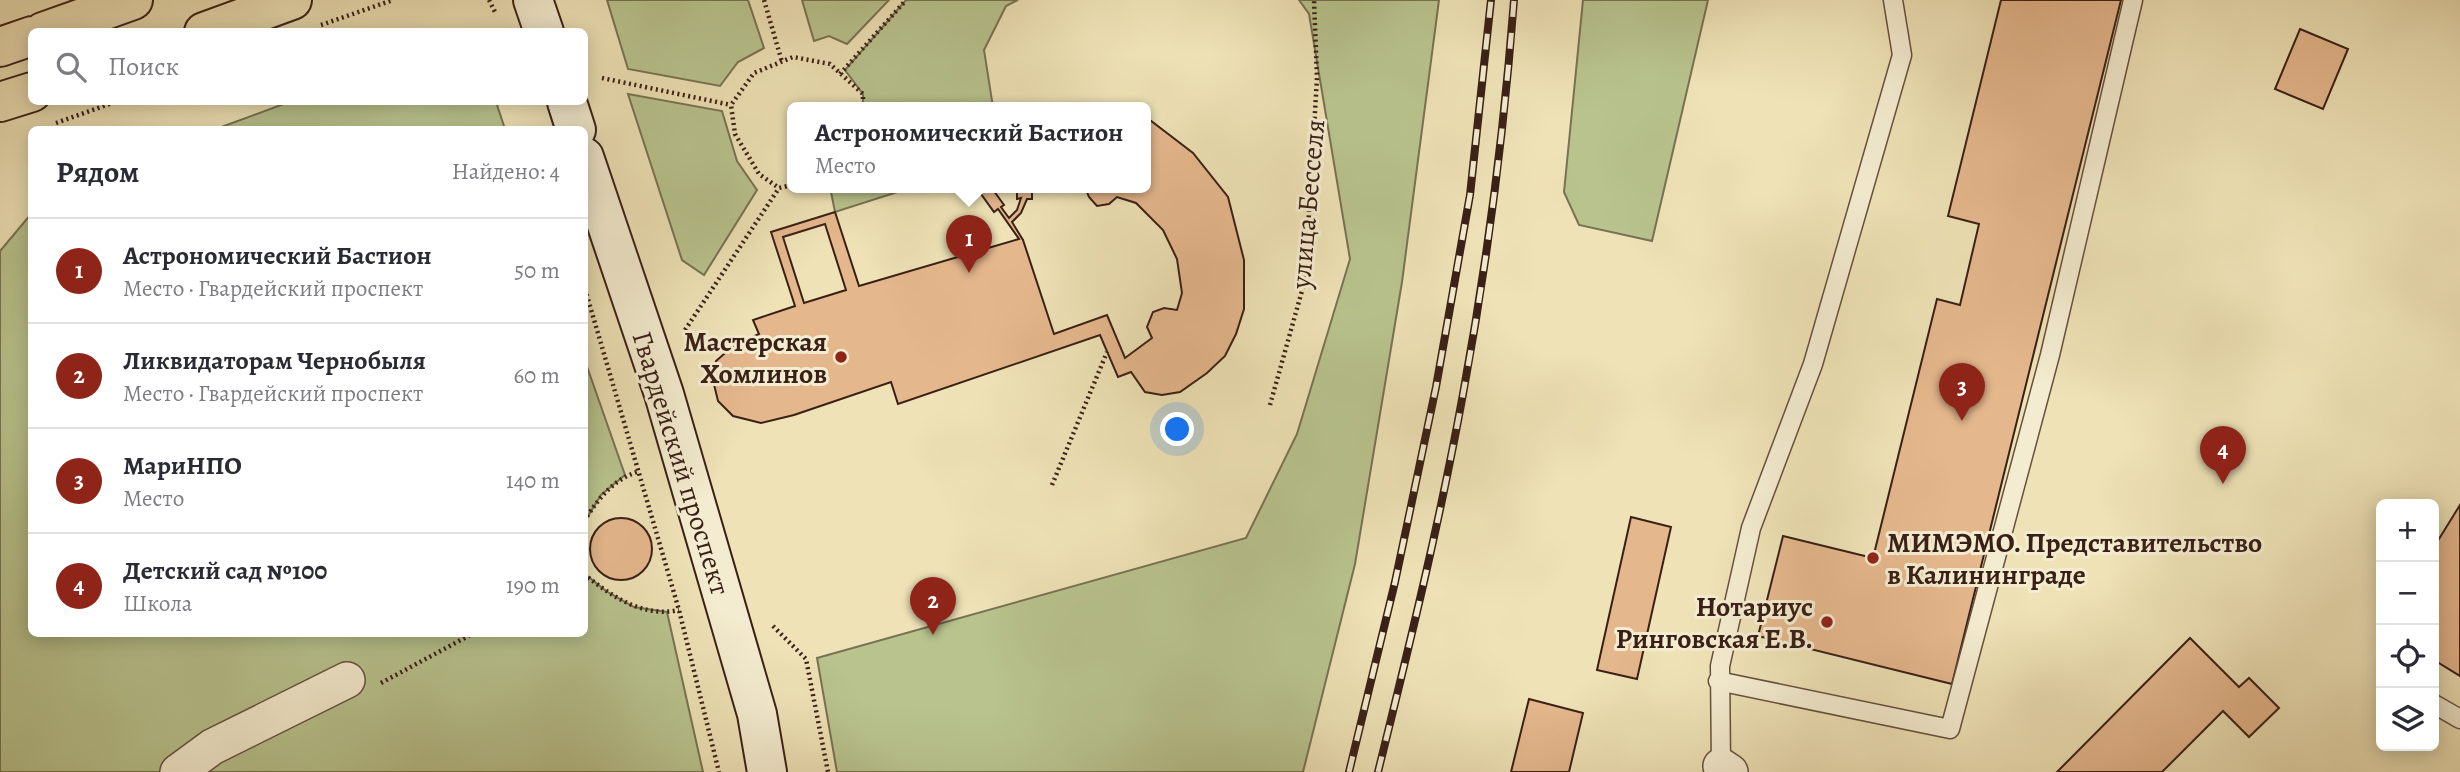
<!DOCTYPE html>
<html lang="ru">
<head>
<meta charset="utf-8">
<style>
  :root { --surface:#fff; --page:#f7f7f7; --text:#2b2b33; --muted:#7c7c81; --line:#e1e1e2; --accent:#8f2418 }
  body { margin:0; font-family:Alegreya,serif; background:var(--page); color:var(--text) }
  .controls { position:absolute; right:21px; bottom:21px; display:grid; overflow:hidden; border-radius:10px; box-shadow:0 4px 18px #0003 }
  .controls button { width:63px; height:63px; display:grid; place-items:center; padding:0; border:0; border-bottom:2px solid var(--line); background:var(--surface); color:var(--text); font:35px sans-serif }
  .you { position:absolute; left:1178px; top:430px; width:24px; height:24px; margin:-18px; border:5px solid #fff; border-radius:50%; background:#1a73e8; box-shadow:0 0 0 10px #1a73e833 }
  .badge { display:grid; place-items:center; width:46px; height:46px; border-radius:50%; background:var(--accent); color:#fff; font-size:23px; font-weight:700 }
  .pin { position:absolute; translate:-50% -58px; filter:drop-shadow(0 2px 4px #0008) }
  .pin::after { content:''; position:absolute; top:37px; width:24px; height:21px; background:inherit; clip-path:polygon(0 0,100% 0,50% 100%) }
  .popup { position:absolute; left:787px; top:102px; width:364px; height:91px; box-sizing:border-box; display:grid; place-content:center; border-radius:10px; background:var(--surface); filter:drop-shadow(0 2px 5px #0005); font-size:23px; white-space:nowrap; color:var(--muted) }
  .popup b { font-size:26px; color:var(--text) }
  .popup::after { content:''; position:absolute; left:50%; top:100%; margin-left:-14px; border:14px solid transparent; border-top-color:var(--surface) }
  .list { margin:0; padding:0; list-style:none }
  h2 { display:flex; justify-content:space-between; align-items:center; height:91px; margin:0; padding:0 28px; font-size:30px }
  h2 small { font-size:23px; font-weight:400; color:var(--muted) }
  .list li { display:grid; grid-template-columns:46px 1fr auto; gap:21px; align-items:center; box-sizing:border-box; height:105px; padding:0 28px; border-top:2px solid var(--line) }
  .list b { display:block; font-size:26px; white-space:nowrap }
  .list p { margin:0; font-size:23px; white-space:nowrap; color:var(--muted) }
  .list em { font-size:23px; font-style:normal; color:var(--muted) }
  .icon { flex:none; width:38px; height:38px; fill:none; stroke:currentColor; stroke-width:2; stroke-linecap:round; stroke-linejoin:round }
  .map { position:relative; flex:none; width:2460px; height:772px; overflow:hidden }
  .search { position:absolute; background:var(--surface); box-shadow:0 4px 18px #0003; left:28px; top:28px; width:560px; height:77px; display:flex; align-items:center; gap:18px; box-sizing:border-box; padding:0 24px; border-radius:10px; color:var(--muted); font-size:26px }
  .panel { position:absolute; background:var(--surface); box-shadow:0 4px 18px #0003; left:28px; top:126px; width:560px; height:511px; border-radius:10px }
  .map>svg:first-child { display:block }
  .green { fill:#b8c38e; stroke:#787252; stroke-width:2 }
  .building { fill:#e5b78d; stroke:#392017; stroke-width:2; fill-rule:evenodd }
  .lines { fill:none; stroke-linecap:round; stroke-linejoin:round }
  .lane-casing { stroke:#66503f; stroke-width:21 }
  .street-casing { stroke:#66503f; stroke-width:38 }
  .secondary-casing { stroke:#392017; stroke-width:42 }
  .primary-casing { stroke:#392017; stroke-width:42 }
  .path { stroke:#392017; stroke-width:4.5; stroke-dasharray:2 3.5; stroke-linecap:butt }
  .lane { stroke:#f4ecd0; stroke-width:18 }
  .street { stroke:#f4ecd0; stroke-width:35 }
  .secondary { stroke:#f4ecd0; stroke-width:38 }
  .primary { stroke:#eee2b6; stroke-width:38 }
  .rail-casing { stroke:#392017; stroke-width:8 }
  .rail { stroke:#f4ecd0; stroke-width:5; stroke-dasharray:16; stroke-linecap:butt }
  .poi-dot { fill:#8f2418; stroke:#f4ecd0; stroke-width:2.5 }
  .labels { text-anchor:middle; stroke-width:6; stroke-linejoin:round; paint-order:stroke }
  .street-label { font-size:28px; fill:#392017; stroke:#f4ecd0 }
  .poi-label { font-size:28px; font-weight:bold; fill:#392017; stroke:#f4ecd0; text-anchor:end }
</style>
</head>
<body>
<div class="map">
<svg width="2460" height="772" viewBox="0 0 2460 772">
  <rect width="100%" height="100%" fill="#eee2b6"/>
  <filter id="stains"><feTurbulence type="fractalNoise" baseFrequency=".00286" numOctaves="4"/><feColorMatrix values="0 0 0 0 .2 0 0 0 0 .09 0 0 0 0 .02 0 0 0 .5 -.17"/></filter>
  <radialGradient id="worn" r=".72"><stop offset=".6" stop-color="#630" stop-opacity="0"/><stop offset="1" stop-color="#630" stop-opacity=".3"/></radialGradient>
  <path class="green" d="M607 0H748L764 48 738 62 720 86 628 69Z
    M802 0H889L847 44 829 36 814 41Z
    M906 0H1018L1006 6 984 50 993 107H863V94L845 70Z
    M1299 0H1439L1402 282 1355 564 1303 772H837L817 658 1246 538 1297 434 1350 259 1309 14Z
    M1583 0H1708L1652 241 1579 225 1564 192Z
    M628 94 722 111 737 161 757 190 704 275 682 260Z
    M289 102H496L505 129H216Z
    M830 187H913L835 212Z
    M31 214 32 634H584L585 574 606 591 634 607 667 612 703 772H0V251Z
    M584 358 625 475 601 495 585 521Z"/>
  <path class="building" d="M2001 0H2121L1952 684 1758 636 1783 536 1873 558 1937 299 1960 305 1979 224 1948 216Z
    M2300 29 2348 49 2323 109 2275 89Z
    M1146 117 1193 153 1228 197 1244 260V309L1236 334 1225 356 1207 373 1180 392 1162 395 1145 392 1131 372 1118 377 1100 335 898 404 891 382 794 415 761 423 733 416 718 401 712 376 716 361 733 346 759 334 753 320 795 306 771 232 835 212 859 286 1019 239 998 209 994 212 976 187H991L1004 205 1001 207 1009 218 1017 210 1021 198 1017 199V187H1032V199H1027L1021 213 1012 222 1023 240 1054 334 1107 315 1125 358 1152 338 1147 327 1153 312 1164 308 1177 310 1182 293 1177 259 1163 230 1136 203 1117 197 1109 204 1097 206 1089 197 1085 187H1146ZM825 224 846 290 804 303 783 237Z
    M2460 505V676L2434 660V547Z
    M1631 517 1671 527 1637 679 1597 670Z
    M590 549a31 31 0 1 1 62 0a31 31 0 1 1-62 0Z
    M2190 638 2239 687 2249 678 2279 708 2249 737 2223 711 2162 772H2057Z
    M1529 699 1583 713 1569 772H1511Z"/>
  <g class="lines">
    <g class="lane-casing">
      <path id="lane" d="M1718 681 1950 729 2050 355 2133 0
        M2434 704 2460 719
        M1721 766 1720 666 1751 528 1813 364 1902 55 1893 0"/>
    </g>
    <g class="street-casing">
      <path id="street" d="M1721 766 1730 772
        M178 772 212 747 347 680"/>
    </g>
    <g class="secondary-casing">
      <path id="secondary" d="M533 0 544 32
        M567 102 576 130
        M584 157 664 394 757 714 767 772"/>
    </g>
    <g class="primary-casing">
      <path id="primary" d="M43 32 133 0
        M204 32 292 0
        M0 47 32 36
        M0 102 32 92"/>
    </g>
    <path class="path" d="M489 0 495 12
      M764 0 782 62
      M321 25 393 0
      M840 74 906 0
      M602 78 731 105
      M56 123 115 102
      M792 185 779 188 759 174 735 134 731 105 754 73 793 57 830 64 863 94V107
      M994 191 1005 187
      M585 289 679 610 719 772
      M685 330 779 188
      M1270 405 1305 280 1317 78 1314 0
      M1052 485 1107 352
      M584 521C599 498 613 479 640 471
      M584 574C611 596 643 618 679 610
      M773 626 806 659 828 772
      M381 683 472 634"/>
    <use href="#lane" class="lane"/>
    <use href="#street" class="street"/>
    <use href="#secondary" class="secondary"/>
    <use href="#primary" class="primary"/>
    <g class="rail-casing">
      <path id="rail" d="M1349 772 1395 582 1436 387 1470 195 1491 0
        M1378 772C1409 647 1440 521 1463 394 1487 264 1504 132 1514 0"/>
    </g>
    <use href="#rail" class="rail"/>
  </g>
  <g class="poi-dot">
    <circle cx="841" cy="357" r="7"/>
    <circle cx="1873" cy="558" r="7"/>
    <circle cx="1827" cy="622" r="7"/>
  </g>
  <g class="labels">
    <g class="street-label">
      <text transform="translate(1307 204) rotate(-85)" y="10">улица Бесселя</text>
      <text transform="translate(682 463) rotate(73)" y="10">Гвардейский проспект</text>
    </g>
    <g class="poi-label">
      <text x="827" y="351">Мастерская<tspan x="827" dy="32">Хомлинов</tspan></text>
      <text x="1887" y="552" text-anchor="start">МИМЭМО. Представительство<tspan x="1887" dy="32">в Калининграде</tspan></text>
      <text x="1813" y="616">Нотариус<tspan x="1813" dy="32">Ринговская Е.В.</tspan></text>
    </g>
  </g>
  <rect width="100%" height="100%" filter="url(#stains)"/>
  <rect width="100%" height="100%" fill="url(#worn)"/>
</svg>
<div class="controls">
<button>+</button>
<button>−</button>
<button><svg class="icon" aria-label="locate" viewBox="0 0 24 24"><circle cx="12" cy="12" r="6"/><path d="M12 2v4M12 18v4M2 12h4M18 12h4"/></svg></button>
<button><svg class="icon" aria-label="layers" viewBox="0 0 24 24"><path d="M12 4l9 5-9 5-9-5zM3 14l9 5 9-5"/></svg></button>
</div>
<div class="you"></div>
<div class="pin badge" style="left:969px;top:273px">1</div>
<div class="popup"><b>Астрономический Бастион</b>Место</div>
<div class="pin badge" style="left:933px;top:635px">2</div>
<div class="pin badge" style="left:1962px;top:421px">3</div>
<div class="pin badge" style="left:2223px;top:484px">4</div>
<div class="search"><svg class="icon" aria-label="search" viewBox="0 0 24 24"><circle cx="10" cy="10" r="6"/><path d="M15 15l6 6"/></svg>Поиск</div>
<section class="panel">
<h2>Рядом<small>Найдено: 4</small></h2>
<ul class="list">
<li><span class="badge">1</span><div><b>Астрономический Бастион</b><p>Место · Гвардейский проспект</p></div><em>50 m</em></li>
<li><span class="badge">2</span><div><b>Ликвидаторам Чернобыля</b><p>Место · Гвардейский проспект</p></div><em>60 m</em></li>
<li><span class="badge">3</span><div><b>МариНПО</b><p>Место</p></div><em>140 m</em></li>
<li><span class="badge">4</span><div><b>Детский сад №100</b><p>Школа</p></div><em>190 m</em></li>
</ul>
</section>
</div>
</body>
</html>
